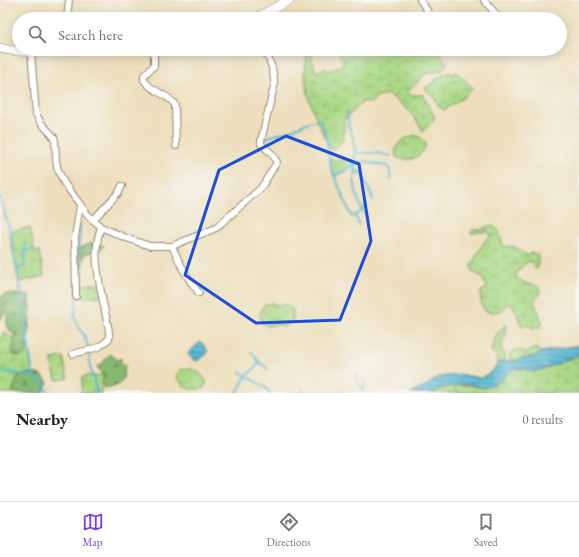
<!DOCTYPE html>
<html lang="en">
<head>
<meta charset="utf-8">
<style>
  :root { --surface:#fff; --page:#f2f2f2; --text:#222; --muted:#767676; --line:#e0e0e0; --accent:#7c3aed }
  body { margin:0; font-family:"EB Garamond",serif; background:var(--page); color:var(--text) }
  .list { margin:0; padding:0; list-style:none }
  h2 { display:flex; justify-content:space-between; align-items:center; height:52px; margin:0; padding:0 16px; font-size:17px }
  h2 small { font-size:13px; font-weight:400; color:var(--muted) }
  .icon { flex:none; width:22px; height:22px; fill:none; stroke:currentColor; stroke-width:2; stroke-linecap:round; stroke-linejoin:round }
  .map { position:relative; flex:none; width:579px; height:393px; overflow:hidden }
  .search { position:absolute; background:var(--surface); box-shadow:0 2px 10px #0003; left:12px; right:12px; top:12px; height:44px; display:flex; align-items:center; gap:10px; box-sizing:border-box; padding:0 14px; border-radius:22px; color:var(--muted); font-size:15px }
  .sheet { height:108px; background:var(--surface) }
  nav { display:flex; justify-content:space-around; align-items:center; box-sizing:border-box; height:56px; border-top:1px solid var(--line); background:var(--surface); font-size:11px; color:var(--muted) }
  nav a { display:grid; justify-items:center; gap:2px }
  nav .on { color:var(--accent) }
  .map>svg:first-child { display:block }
  .grass { fill:#aad885; stroke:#728152 }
  .forest { fill:url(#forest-firs); stroke:#617148 }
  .wetland { fill:url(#wetland-marsh); stroke:#728152 }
  .water { fill:url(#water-rules); stroke:#477078 }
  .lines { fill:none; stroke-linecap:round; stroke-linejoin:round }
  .stream { stroke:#53b6d1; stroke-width:2 }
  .street-casing { stroke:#94846e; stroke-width:8 }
  .secondary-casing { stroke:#94846e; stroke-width:10 }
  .street { stroke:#fff; stroke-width:6 }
  .secondary { stroke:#fff; stroke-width:9 }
  .marked { fill:none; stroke:#1d4ed8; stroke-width:3; stroke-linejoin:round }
</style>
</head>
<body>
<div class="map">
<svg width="579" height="393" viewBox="0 0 579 393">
  <defs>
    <pattern id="forest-firs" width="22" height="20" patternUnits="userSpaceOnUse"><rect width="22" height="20" fill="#87b872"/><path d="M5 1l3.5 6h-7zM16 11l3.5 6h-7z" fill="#70965d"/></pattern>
    <pattern id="wetland-marsh" width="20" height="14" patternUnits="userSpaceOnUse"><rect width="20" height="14" fill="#aad885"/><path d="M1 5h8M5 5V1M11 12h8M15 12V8" fill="none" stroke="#93ba72"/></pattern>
    <pattern id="water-rules" width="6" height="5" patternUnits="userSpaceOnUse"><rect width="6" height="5" fill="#53b6d1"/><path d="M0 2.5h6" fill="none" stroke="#4694a9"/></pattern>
  </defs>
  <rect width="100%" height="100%" fill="#f6f6f2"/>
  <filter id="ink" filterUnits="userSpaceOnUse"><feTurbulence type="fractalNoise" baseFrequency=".025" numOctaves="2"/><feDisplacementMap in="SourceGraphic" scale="8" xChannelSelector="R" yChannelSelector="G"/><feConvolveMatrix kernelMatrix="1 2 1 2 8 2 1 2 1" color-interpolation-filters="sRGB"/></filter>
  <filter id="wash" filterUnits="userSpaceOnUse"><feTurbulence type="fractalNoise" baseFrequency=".012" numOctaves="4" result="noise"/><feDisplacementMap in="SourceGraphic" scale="16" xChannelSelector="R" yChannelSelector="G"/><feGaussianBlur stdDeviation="0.9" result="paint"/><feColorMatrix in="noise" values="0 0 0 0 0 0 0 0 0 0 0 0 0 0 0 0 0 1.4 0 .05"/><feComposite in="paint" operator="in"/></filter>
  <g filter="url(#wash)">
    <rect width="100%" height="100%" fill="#eddfbd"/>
    <path class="grass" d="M98 284 100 296 76 298 77 285Z"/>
    <path class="forest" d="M90 243H99L103 245 104 247C93 256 81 247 83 268H81L75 249 83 247Z
      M4 294H16L30 296 31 309 27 352 20 357 12 354 14 335C7 329 5 322 8 313H5L0 320V299Z
      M109 355H111L118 360 121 358V363L125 366C124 381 121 386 106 389L102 383 103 377 97 366H100Z
      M27 373C37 373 43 374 48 383L44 389V393H12L17 377Z"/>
    <path class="wetland" d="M308 49H311L313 64 317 73 323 68 329 71 344 64 337 49H384L387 51 395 49H437L447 63 442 71 427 73 408 91 410 95H423L435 118 423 131C413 114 405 106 389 95L386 94 375 99 370 103 362 101 361 104 344 120C344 137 346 140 332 150 320 132 307 99 305 77 305 68 306 58 308 49Z
      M450 72 453 74 457 72 473 88 464 97 444 110 438 106 435 99 425 88 438 78Z
      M416 135 421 138 426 144C421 159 409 162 396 157 393 143 404 138 416 135Z
      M330 159 354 161C353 170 341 173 334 176L331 168Z
      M491 225C501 229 500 237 503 246L516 247 519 251 527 255 533 253 538 255V268L535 269 533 263 529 261 521 267 515 276C522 282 527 285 536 285L540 289V294L534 301 542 322 540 328H533L528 325 523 327C515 319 522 310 506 303L505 308C487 318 479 311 481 291L487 288 481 276 473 272 471 265 485 241 490 236V234L492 235 485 230 486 232H478L472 234 471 231 475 229 479 230Z
      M30 227 35 253 39 250 44 276 19 282 9 232Z
      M273 303 278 305H288L293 310V320L284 327 277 324 268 326 261 322 260 313 264 305Z
      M506 325 507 326 504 332V334H507L503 340 501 348 505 354V361L498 363 496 356 491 351C493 341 497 331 506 325Z
      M3 332 14 339 12 354 20 357 27 352 28 341 32 373H27L17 377 12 393H0V337H2Z
      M535 348 541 352C531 358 521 360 510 361V354L514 350H522L526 353Z
      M579 355V393H432C451 384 463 383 484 388L502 380 508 372 513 369H526L533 372 548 368 560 362Z
      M63 357 68 379 56 380 51 359Z
      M191 369 199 372 207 382 204 388C189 392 184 388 176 376L180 370Z
      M93 375V377L102 375 103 377 101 393H80L82 389V377Z"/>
    <path class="water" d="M200 342 202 343 208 351 207 354 197 361 193 360 188 354 189 352Z
      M579 345V355C565 360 550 368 536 371 528 372 519 366 512 370 507 372 505 377 501 380 496 384 490 386 484 388L468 384 442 388 432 393H410L422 388 439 377 460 374 481 378 492 371 498 363 505 361 517 360 534 356 541 352 552 350Z"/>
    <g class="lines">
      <path class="stream" d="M347 112 349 127 353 137 355 152 354 179 356 193 361 208 367 219
        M265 138 291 130 309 122 320 120 326 136 331 168 352 217 359 213 366 206
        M355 153H377L391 156
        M355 164 357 174 361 171 373 199
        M334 176 349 169 354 164 362 161 389 167 391 180
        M0 198 9 227 20 286 33 376
        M355 215 359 225
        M24 252 25 246 27 244
        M78 255 80 225
        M17 270 25 265 24 252 34 248
        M77 297 75 316 77 324 85 337 88 348
        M251 352 260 363
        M89 353 90 367 97 393
        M0 371 33 376 45 385 47 391 50 393
        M240 372 266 388 270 393
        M356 373 357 382 363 389V393
        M303 389 304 393
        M363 389 365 385 364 381
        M237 393 246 376 260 363 264 366 268 370"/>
    </g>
  </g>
  <g filter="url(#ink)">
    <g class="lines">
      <g class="street-casing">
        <path id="street" d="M420 0 427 10
          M484 0 500 19
          M67 19 69 0
          M154 49V66L144 75V80C152 93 168 93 175 105L176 146
          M31 51 36 114 41 123 54 137 55 140 56 160 58 170 64 183 88 215 101 227 126 238 150 246H172L216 228 261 188 277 162 272 154 261 144V141L274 86C275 72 270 61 264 49
          M93 220 119 192 122 186
          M172 246C180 263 187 279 199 293
          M76 296 75 238 80 205
          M73 354 99 347 109 339C110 330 107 321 105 312 100 285 91 253 101 227"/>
      </g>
      <g class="secondary-casing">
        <path id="secondary" d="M255 19 289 0
          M0 48C25 55 54 50 80 49"/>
      </g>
      <use href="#street" class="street"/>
      <use href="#secondary" class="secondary"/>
    </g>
  </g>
  <path class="marked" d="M286 136 359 164 371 241 340 320 256 323 185 275 219 170Z"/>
</svg>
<div class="search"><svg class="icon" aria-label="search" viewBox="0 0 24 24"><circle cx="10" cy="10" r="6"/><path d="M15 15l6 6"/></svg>Search here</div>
</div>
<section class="sheet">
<h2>Nearby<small>0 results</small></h2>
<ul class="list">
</ul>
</section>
<nav>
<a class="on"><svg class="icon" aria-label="map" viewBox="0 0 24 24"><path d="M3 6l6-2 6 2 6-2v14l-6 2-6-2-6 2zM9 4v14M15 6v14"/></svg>Map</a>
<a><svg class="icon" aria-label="directions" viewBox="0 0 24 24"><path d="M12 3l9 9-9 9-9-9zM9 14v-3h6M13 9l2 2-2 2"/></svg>Directions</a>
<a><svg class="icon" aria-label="saved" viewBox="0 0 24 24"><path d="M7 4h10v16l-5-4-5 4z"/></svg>Saved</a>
</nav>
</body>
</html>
